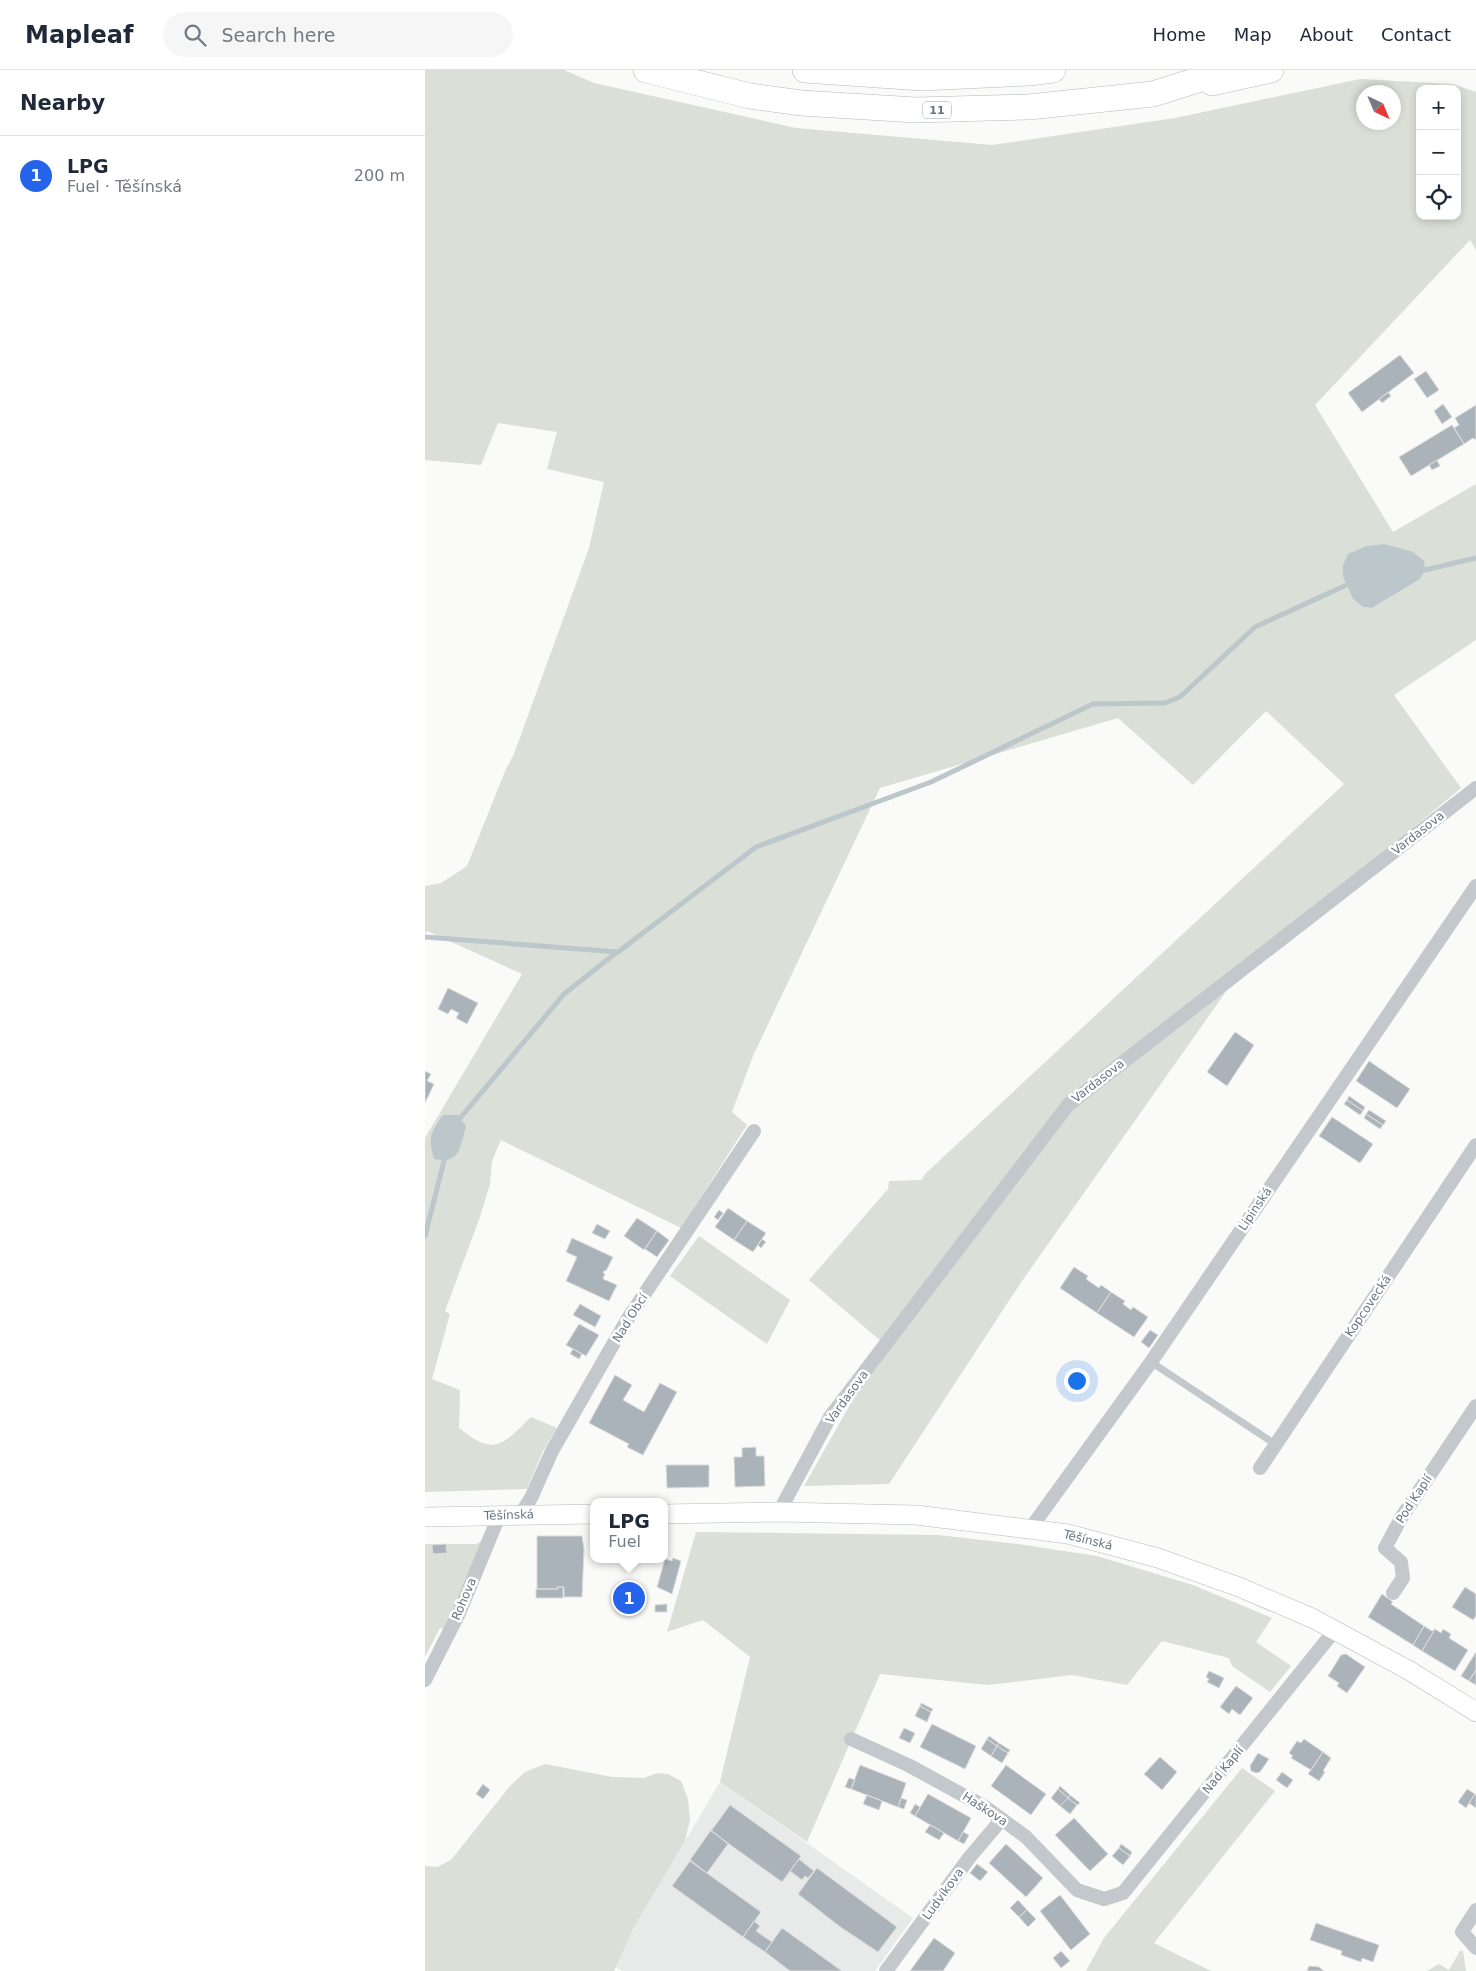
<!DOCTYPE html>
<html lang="en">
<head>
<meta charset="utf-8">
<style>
  :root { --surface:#fff; --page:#f6f6f7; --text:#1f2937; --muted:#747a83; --line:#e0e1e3; --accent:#2563eb }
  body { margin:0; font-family:"DejaVu Sans",sans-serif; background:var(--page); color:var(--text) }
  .controls { position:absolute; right:15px; top:15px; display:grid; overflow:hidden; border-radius:10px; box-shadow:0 2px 8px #0003 }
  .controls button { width:45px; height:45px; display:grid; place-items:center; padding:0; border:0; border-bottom:1px solid var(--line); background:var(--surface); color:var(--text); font:25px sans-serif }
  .compass { position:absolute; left:931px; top:15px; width:45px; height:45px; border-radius:50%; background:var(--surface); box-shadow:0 2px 8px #0003; rotate:136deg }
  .you { position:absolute; left:651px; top:1310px; width:18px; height:18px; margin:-12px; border:4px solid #fff; border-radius:50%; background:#1a73e8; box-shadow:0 0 0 8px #1a73e833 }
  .badge { display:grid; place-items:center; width:32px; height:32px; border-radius:50%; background:var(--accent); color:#fff; font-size:16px; font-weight:700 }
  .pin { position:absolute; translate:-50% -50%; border:2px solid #fff; box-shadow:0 1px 5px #0006 }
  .popup { position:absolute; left:165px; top:1428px; width:78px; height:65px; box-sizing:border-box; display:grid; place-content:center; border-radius:10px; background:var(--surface); filter:drop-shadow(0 1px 4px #0005); font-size:16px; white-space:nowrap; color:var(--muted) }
  .popup b { font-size:19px; color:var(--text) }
  .popup::after { content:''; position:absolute; left:50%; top:100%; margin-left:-10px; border:10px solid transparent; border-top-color:var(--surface) }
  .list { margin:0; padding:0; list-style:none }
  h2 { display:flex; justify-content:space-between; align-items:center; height:65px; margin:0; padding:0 20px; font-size:21px }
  h2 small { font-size:16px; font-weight:400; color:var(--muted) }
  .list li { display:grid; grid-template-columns:32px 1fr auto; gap:15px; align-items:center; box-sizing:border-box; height:80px; padding:0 20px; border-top:1px solid var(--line) }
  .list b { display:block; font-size:19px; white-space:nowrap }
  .list p { margin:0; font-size:16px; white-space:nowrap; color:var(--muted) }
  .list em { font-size:16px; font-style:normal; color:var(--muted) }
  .icon { flex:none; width:28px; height:28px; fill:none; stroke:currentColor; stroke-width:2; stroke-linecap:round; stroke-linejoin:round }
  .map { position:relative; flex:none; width:1051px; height:1901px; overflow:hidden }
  header { display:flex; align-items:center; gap:30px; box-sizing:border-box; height:70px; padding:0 25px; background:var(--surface); border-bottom:1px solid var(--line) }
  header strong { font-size:24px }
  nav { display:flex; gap:28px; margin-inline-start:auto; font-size:18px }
  .search { width:350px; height:45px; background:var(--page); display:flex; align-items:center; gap:12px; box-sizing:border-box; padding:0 18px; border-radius:28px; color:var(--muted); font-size:19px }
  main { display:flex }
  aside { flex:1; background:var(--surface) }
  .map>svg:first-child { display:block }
  .built { fill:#e8e9e9 }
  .green { fill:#dadfd7; fill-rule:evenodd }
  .water { fill:#bbc7cb }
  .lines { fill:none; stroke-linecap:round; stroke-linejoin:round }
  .stream { stroke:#bbc7cb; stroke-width:5 }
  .building { fill:#aab3b9; stroke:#dcdcda }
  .secondary-casing { stroke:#b3babf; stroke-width:20 }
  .highway-casing { stroke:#b4b9bd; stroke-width:26 }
  .lane { stroke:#c3c8cc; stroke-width:7 }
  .street { stroke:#c3c8cc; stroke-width:14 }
  .secondary { stroke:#fff; stroke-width:19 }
  .highway { stroke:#fff; stroke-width:25 }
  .labels { text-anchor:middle; stroke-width:5; stroke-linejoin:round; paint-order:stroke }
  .shield { fill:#fff; stroke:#939fa8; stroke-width:1 }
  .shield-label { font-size:11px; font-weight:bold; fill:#657683 }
  .street-label { font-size:12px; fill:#657683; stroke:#fff }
</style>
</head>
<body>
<header>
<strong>Mapleaf</strong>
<div class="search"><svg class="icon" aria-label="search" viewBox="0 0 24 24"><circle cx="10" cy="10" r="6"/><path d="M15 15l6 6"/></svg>Search here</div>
<nav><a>Home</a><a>Map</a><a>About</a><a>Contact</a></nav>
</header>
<main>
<aside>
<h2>Nearby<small></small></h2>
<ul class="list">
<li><span class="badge">1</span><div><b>LPG</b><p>Fuel · Těšínská</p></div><em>200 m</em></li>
</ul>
</aside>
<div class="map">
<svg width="1051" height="1901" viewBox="0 0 1051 1901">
  <rect width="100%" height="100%" fill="#fafaf8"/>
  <path class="built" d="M295 1712 488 1848 450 1901H197L190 1897 208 1859Z"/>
  <path class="green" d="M0 0H139L169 13 371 58 567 75 750 48 935 9 1028 14 1051 22V180L1045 170 890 335 968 462 1051 414V570L969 625 1036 718 814 903 597 1211 464 1414 379 1416 444 1301 463 1277 384 1210 463 1119 464 1111 497 1110 500 1104 919 714 841 641 768 715 693 648 455 718 328 986 307 1042 322 1055 256 1158 76 1070 67 1091 65 1114 55 1147 20 1241 25 1244 7 1309 35 1320 34 1358C70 1387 77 1375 106 1347L132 1358 118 1381 102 1419 0 1422V1068L97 904 2 861 0 864V816L16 813 42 796 81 699 89 684 164 478 179 412 122 399 132 362 73 353 56 395 0 390ZM995 19H1032V146H995ZM938 22H968V52H938ZM960 474 967 476 995 509 947 538 938 537 928 529 918 507Z
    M274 1166 365 1230 342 1274 245 1206Z
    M271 1462 513 1465 593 1474 672 1486 768 1515 847 1548 831 1572 866 1596 845 1622 807 1596 804 1588 737 1571 702 1615 647 1605 563 1615 455 1604 382 1772 295 1712 325 1587 278 1550 242 1562Z
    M57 1471 31 1541 20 1559 15 1558 0 1587V1474H51Z
    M120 1694 187 1707 219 1708 232 1703 243 1704 256 1711 263 1729 265 1750 260 1771 208 1859 189 1901H0V1796L12 1797 26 1790 85 1716 100 1702Z
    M817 1698 850 1721 729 1873 786 1901H661L679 1868Z
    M1035 1881H1038L1041 1901H1002L1014 1894 1024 1900Z"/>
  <path class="water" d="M960 474 988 482 999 491 1000 500 995 509 947 538 938 537 928 529 918 507V495L923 484 942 476Z
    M18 1045H33L41 1056C35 1077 35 1095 9 1089 3 1067 5 1064 18 1045Z"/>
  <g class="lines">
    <path class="stream" d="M994 499 1000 500 1051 488
      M0 867 193 882 331 777 506 712 668 634 740 633 755 627 830 557 926 513
      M31 1053 139 924 192 882
      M0 1166 20 1087"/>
  </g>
  <path class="building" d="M975 285 989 303 937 342 923 323Z
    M1001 301 1014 320 1002 328 989 309Z
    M963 322 966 326 957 333 954 329Z
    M1018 334 1027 347 1017 354 1009 341Z
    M1051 335V370L1048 368 1039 374 1029 358 1034 355 1030 348Z
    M1027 355 1039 374 986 406 974 387Z
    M1012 390 1015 396 1007 400 1004 395Z
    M23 918 53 933 42 954 31 948 34 943 26 939 23 944 13 939Z
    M810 962 829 975 802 1016 782 1002Z
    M944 991 985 1019 972 1038 931 1011Z
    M0 1001 6 1004 2 1011 9 1014 0 1033Z
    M924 1026 940 1037 938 1041 922 1030Z
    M922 1030 938 1041 935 1045 919 1034Z
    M944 1040 961 1051 958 1055 941 1044Z
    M941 1044 958 1055 955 1059 939 1048Z
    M907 1047 948 1074 935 1093 894 1066Z
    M303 1138 322 1151 309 1170 290 1157Z
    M294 1140 298 1143 293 1150 289 1147Z
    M212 1148 232 1161 219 1180 199 1166Z
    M322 1151 341 1163 328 1182 309 1170Z
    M172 1154 185 1161 180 1169 167 1163Z
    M232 1161 244 1170 232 1187 220 1179Z
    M147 1168 188 1187 181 1201 180 1200 178 1203 180 1204 178 1209 192 1215 184 1231 141 1211 152 1187 141 1182Z
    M337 1169 341 1172 336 1178 333 1175Z
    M649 1197 663 1206 661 1209 674 1218 676 1215 686 1222 672 1243 635 1218Z
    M686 1222 700 1231 698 1234 706 1240 708 1237 723 1247 709 1267 672 1243Z
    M155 1234 176 1246 170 1257 148 1245Z
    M154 1254 174 1265 161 1286 141 1275Z
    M725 1260 733 1265 724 1278 716 1272Z
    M148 1279 157 1284 154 1289 145 1284Z
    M190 1305 207 1315 198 1330 219 1342 235 1313 252 1322 218 1385 202 1377 204 1374 164 1353Z
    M331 1377V1386H339L340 1416 310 1417 309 1387H317V1378Z
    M241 1395H284V1417L242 1418Z
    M112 1466H157L159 1479 157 1527H139V1517H132L133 1519H112Z
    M21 1474 22 1483 8 1484 7 1475Z
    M248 1488 256 1491 247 1524 232 1517 240 1489 247 1491Z
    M132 1517H138V1528H111V1519H133Z
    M1040 1517 1051 1524V1546L1048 1550 1027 1537Z
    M957 1524 968 1532 966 1534 999 1556 988 1575 943 1547Z
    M242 1534V1542H230V1535Z
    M999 1556 1007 1561 1010 1559 997 1581 988 1575Z
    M1010 1559 1016 1563 1018 1559 1026 1564 1024 1568 1043 1580 1030 1601 997 1581Z
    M1051 1582V1600L1044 1611 1036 1606Z
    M921 1584 940 1597 922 1623 912 1616 914 1613 903 1606 916 1585Z
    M1051 1600V1615L1044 1611Z
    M784 1601 799 1608 794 1618 782 1612 784 1609 781 1607Z
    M811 1616 828 1628 815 1645 807 1639 804 1644 795 1637Z
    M496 1633 508 1639 506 1642 495 1636Z
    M495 1636 506 1642 502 1652 490 1646Z
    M507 1654 551 1676 540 1699 495 1677Z
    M479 1658 490 1663 485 1673 474 1668Z
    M564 1666 574 1673 572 1676 562 1669Z
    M562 1669 572 1676 566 1686 556 1679Z
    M879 1669 898 1682 886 1700 866 1688 868 1686 864 1683 872 1671 876 1673Z
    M574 1673 585 1680 583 1683 572 1676Z
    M572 1676 583 1683 577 1693 566 1686Z
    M898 1682 906 1688 898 1701 900 1702 894 1711 883 1704Z
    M833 1683 844 1689 835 1702 831 1703 826 1701 825 1696Z
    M735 1687 752 1702 737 1720 719 1704Z
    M435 1695 481 1713 473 1737 426 1719Z
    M581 1695 621 1724 606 1745 566 1716Z
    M857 1702 868 1710 862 1718 851 1710Z
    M424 1708 430 1710 426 1719 420 1717Z
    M58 1714 65 1720 58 1729 51 1724Z
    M635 1716 645 1725 643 1728 633 1719Z
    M633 1719 643 1728 635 1736 626 1728Z
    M1042 1719 1050 1724 1041 1738 1033 1732Z
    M503 1724 546 1748 533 1771 490 1746Z
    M1050 1724 1051 1725V1738L1044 1733Z
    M442 1725 457 1731 454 1740 438 1734Z
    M645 1725 655 1733 652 1735 643 1728Z
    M476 1728 482 1730 479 1739 473 1737Z
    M643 1728 652 1735 645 1744 635 1736Z
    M490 1734 495 1737 490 1746 485 1743Z
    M305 1735 376 1786 357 1812 286 1761Z
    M649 1748 683 1784 665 1801 630 1765Z
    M505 1755 519 1763 514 1770 500 1762Z
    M286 1760 303 1774 282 1803 265 1790Z
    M538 1762 544 1765 539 1774 533 1771Z
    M581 1774 618 1808 601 1827 564 1793Z
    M696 1774 707 1782 705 1786 694 1778Z
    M694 1778 705 1786 698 1795 687 1786Z
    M374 1789 389 1801 383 1808 380 1806 377 1810 365 1801Z
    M265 1791 336 1842 318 1867 247 1816Z
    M552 1794 563 1802 555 1811 545 1803Z
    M392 1798 472 1857 453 1882 414 1856 373 1824Z
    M635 1825 665 1864 646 1880 615 1841Z
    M593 1830 602 1840 594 1847 585 1838Z
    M602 1840 611 1849 603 1857 594 1847Z
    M329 1851 335 1856 331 1861 347 1872 340 1882 318 1867Z
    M891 1853 954 1875 948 1892 937 1888 936 1892 916 1885 917 1881 885 1870Z
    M357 1858 417 1901H365L340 1882Z
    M509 1868 530 1883 518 1901H485Z
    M636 1881 645 1891 636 1898 628 1888Z
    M884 1896 894 1897 899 1901H882Z"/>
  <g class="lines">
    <g class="secondary-casing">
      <path id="secondary" d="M239 1444 354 1442 491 1445 643 1464 733 1488 814 1517 887 1548 985 1601 1051 1642
        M0 1447 169 1444"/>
    </g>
    <g class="highway-casing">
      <path id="highway" d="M221 0 325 26 376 33 491 40 604 37 728 24 804 0
        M380 0 497 8 604 3 628 0
        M787 13 846 0"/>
    </g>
    <path class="lane" d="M726 1292 850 1374"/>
    <path class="street" d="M835 1398 1051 1075
      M354 1442 405 1347 643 1035 1051 718
      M95 1445 106 1428 127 1381 202 1250 329 1061
      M605 1459 726 1292 1051 816
      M968 1523 978 1508 976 1492 960 1478 976 1448 1051 1336
      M0 1610 34 1543 74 1446
      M426 1669 483 1695 560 1737 601 1767 652 1820 679 1829 698 1823 910 1560
      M1051 1840 1037 1862 1051 1878
      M461 1901 544 1788 577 1749"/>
    <use href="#secondary" class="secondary"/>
    <use href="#highway" class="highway"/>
  </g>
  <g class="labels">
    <rect class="shield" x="498" y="31.5" width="28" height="17" rx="4"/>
    <g class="shield-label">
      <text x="512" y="44">11</text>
    </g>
    <g class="street-label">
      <text transform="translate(993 763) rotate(-38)" y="4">Vardasova</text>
      <text transform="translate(673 1011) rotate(-38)" y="4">Vardasova</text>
      <text transform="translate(830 1139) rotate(-56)" y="4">Lipinská</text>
      <text transform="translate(943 1236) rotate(-56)" y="4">Kopcovecká</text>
      <text transform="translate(205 1248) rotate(-58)" y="4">Nad Obcí</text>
      <text transform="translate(422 1327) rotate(-54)" y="4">Vardasova</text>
      <text transform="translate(989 1429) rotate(-57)" y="4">Pod Kaplí</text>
      <text transform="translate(84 1445) rotate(-2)" y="4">Těšínská</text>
      <text transform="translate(663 1470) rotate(14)" y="4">Těšínská</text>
      <text transform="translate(39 1529) rotate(-67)" y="4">Rohova</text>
      <text transform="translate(798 1700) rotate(-51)" y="4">Nad Kaplí</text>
      <text transform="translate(560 1739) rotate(33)" y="4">Haškova</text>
      <text transform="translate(518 1824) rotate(-54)" y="4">Ludvíkova</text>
    </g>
  </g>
</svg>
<div class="controls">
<button>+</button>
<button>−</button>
<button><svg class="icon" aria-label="locate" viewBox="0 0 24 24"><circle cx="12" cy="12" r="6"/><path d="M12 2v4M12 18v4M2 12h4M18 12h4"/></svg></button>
</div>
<svg class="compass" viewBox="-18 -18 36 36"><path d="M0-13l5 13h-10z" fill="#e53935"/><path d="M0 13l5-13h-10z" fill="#747a83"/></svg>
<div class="you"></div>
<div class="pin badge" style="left:204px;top:1528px">1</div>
<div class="popup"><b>LPG</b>Fuel</div>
</div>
</main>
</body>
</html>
